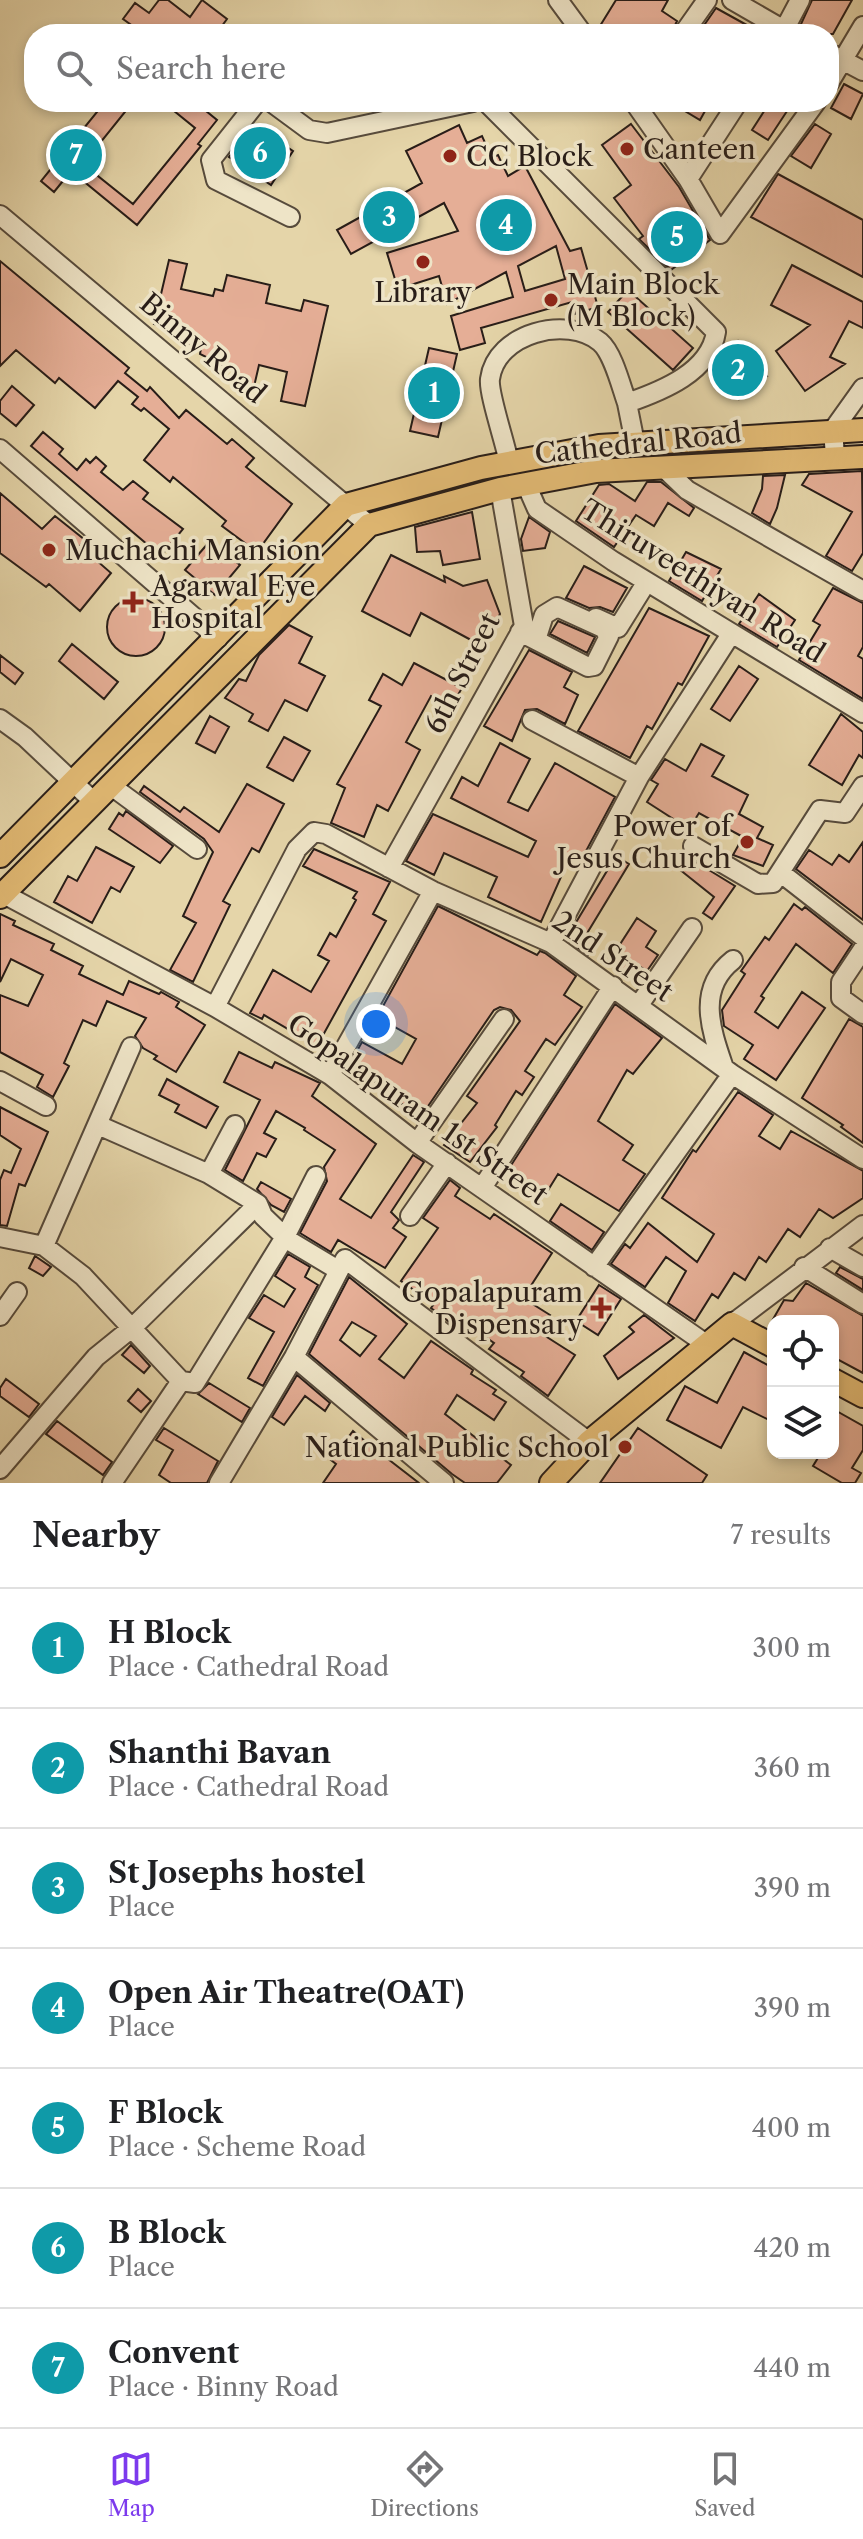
<!DOCTYPE html>
<html lang="en">
<head>
<meta charset="utf-8">
<style>
  :root { --surface:#fff; --page:#f6f6f6; --text:#202124; --muted:#757577; --line:#e0e0e0; --accent:#7c3aed }
  body { margin:0; font-family:"Libre Caslon Text",serif; background:var(--page); color:var(--text) }
  .controls { position:absolute; right:24px; bottom:24px; display:grid; overflow:hidden; border-radius:16px; box-shadow:0 4px 12px #0003 }
  .controls button { width:72px; height:72px; display:grid; place-items:center; padding:0; border:0; border-bottom:2px solid var(--line); background:var(--surface); color:var(--text); font:40px sans-serif }
  .you { position:absolute; left:376px; top:1024px; width:28px; height:28px; margin:-20px; border:6px solid #fff; border-radius:50%; background:#1a73e8; box-shadow:0 0 0 12px #1a73e833 }
  .badge { display:grid; place-items:center; width:52px; height:52px; border-radius:50%; background:var(--accent); color:#fff; font-size:26px; font-weight:700 }
  .pin { position:absolute; translate:-50% -50%; border:4px solid #fff; box-shadow:0 2px 8px #0006 }
  .list { margin:0; padding:0; list-style:none }
  h2 { display:flex; justify-content:space-between; align-items:center; height:104px; margin:0; padding:0 32px; font-size:34px }
  h2 small { font-size:26px; font-weight:400; color:var(--muted) }
  .list li { display:grid; grid-template-columns:52px 1fr auto; gap:24px; align-items:center; box-sizing:border-box; height:120px; padding:0 32px; border-top:2px solid var(--line) }
  .list b { display:block; font-size:30px; white-space:nowrap }
  .list p { margin:0; font-size:26px; white-space:nowrap; color:var(--muted) }
  .list em { font-size:26px; font-style:normal; color:var(--muted) }
  .icon { flex:none; width:44px; height:44px; fill:none; stroke:currentColor; stroke-width:2; stroke-linecap:round; stroke-linejoin:round }
  .map { position:relative; flex:none; width:863px; height:1483px; overflow:hidden }
  .search { position:absolute; background:var(--surface); box-shadow:0 4px 12px #0003; left:24px; right:24px; top:24px; height:88px; display:flex; align-items:center; gap:20px; box-sizing:border-box; padding:0 28px; border-radius:32px; color:var(--muted); font-size:30px }
  .sheet { height:944px; background:var(--surface) }
  nav { display:flex; justify-content:space-around; align-items:center; box-sizing:border-box; height:112px; border-top:2px solid var(--line); background:var(--surface); font-size:22px; color:var(--muted) }
  nav a { display:grid; justify-items:center; gap:4px }
  nav .on { color:var(--accent) }
  .map>svg:first-child { display:block }
  .building { fill:#e5ae96; stroke:#281d18; stroke-width:2; fill-rule:evenodd }
  .lines { fill:none; stroke-linecap:round; stroke-linejoin:round }
  .minor-casing { stroke:#574b3c; stroke-width:22 }
  .major-casing { stroke:#281d18; stroke-width:26 }
  .minor { stroke:#eee4c7; stroke-width:18 }
  .major { stroke:#e2ba74; stroke-width:22 }
  .poi-dot { fill:#8f2418; stroke:#eee4c7; stroke-width:3 }
  .labels { text-anchor:middle; stroke-width:7; stroke-linejoin:round; paint-order:stroke }
  .poi-label { font-size:28px; fill:#281d18; stroke:#eee4c7; text-anchor:start }
  .street-label { font-size:28px; fill:#281d18; stroke:#eee4c7 }
</style>
</head>
<body>
<div class="map">
<svg width="863" height="1483" viewBox="0 0 863 1483">
  <rect width="100%" height="100%" fill="#e5d5a9"/>
  <filter id="stains"><feTurbulence type="fractalNoise" baseFrequency=".0025" numOctaves="4"/><feColorMatrix values="0 0 0 0 .2 0 0 0 0 .09 0 0 0 0 .02 0 0 0 .5 -.17"/></filter>
  <radialGradient id="worn" r=".72"><stop offset=".6" stop-color="#630" stop-opacity="0"/><stop offset="1" stop-color="#630" stop-opacity=".3"/></radialGradient>
  <path class="building" d="M159 0H168L190 17 202 0 227 19 216 34H208L200 28 195 34H144L123 19 135 3 149 13Z
    M616 0H668L662 11 677 21 671 34H595Z
    M812 0H852L833 34H809L811 30 801 24Z
    M716 8 763 34H698Z
    M844 84 863 94 851 119 831 108Z
    M105 102H133L83 164 133 204 195 128 163 102H195L217 120 198 144 201 146 137 225 71 171 54 192 41 181Z
    M670 102H710L700 120Z
    M770 102H793L768 140 752 130Z
    M631 124 679 187 710 240 671 270 639 239 643 236 614 198 631 185 602 145Z
    M815 124 831 134 811 168 791 156Z
    M254 125 293 151 271 185 229 157Z
    M459 125 467 143 482 136 492 158 498 155 508 176 525 166 570 251 581 248 598 307 575 314 572 302 481 328 485 343 460 350 451 316 513 297 506 272 447 304 439 276 398 289 387 253 458 231 444 203 351 254 337 230 422 183 406 151ZM556 246 565 279 525 291 518 266Z
    M778 174 863 220V277L751 217Z
    M169 260 187 264 181 289 213 296 215 289 223 291 227 275 270 285 266 303 301 311 304 300 328 306 305 406 281 401 287 372 259 365 253 391 239 388 242 375 200 354 201 348 184 344 186 332 154 324Z
    M0 261 129 368 125 373 147 391 150 387 179 418 186 410 227 444 232 439 254 458 246 467 292 504 257 552 222 526 226 521 173 477 170 482 144 460 169 429 144 408 141 411 132 404 138 397 118 381 95 408 59 378 55 383 16 350 0 366Z
    M792 265 863 302V328L849 321 830 357 845 364 805 391 776 351 810 325 771 305Z
    M628 290 693 348 673 370 608 312Z
    M738 341 767 376 739 399 713 367Z
    M429 348 457 354 438 437 410 431Z
    M12 386 34 405 16 426 0 413V401Z
    M43 432 63 449 59 454 77 470 86 459 90 463 96 457 106 466 101 472 123 490 133 481 148 493 143 499 183 529 161 556 31 446Z
    M862 471 863 553 852 571 826 556 852 512 802 485 809 474Z
    M785 475 777 508 770 524 752 513 762 489 763 476Z
    M647 482H661L694 508 689 516 668 503 654 526 636 515 614 547 576 521 599 485 609 484 635 501Z
    M0 493 42 529 55 516 85 540 80 546 111 573 80 611 49 584 46 587 0 553Z
    M472 512 480 559 443 565 440 551 417 552 415 527Z
    M529 517 550 532 545 548 523 551 521 539Z
    M210 541 240 565 215 595 185 570Z
    M686 552 721 569 702 601 669 581Z
    M391 555 445 582 444 576 463 586 487 580 500 614 484 647 421 613 410 636 362 611Z
    M584 566 627 588 613 612 600 607 589 608 566 598Z
    M833 588 863 603V647L858 656 863 659V699L799 660 820 625 813 621Z
    M759 594 795 620 777 647 739 624Z
    M107 627a29 29 0 1 1 58 0a29 29 0 1 1-58 0Z
    M649 608 709 636 682 685 678 683 652 729 647 726 630 758 578 731Z
    M558 621 595 637 587 653 550 634Z
    M289 625 312 637 299 663 325 676 307 711 285 700 268 731 249 721 253 714 225 698 239 679 246 681 259 655Z
    M72 644 118 682 104 699 59 661Z
    M529 650 572 672 564 687 578 695 565 724 537 709 525 710 512 741 484 726Z
    M0 655 23 673 15 684 0 672Z
    M414 663 462 688 451 707 431 696 406 742 420 750 388 811 377 805 364 837 331 823 345 788 337 784 381 706 369 700 383 674 402 685Z
    M739 666 758 679 730 721 711 709Z
    M841 714 863 732V758L859 755 842 785 809 765Z
    M210 716 229 727 215 753 196 743Z
    M284 737 310 751 293 781 267 767Z
    M500 743 530 759 508 802 528 811 555 763 615 797 578 866 568 861 541 922 488 897 497 877 444 853 434 875 406 861 433 814 528 857 536 841 451 798 462 777 478 786Z
    M701 744 724 756 712 776 748 795 739 814 763 827 757 838 773 845 763 866 733 855 743 837 699 813 689 829 647 802 658 784 651 780 665 759 686 771Z
    M247 784 284 804 259 852 252 848 223 901 230 905 193 982 170 970 196 923 183 916 213 852 204 839 140 792 144 786 180 812 184 807 219 832Z
    M126 811 173 846 160 863 109 829 119 813 123 816Z
    M863 842V920L796 869 809 850 832 865 839 855 849 862Z
    M96 847 134 867 120 892 111 887 92 923 54 902 68 876 77 881Z
    M314 849 390 882 373 914 386 921 317 1046 264 1015 262 1019 250 1013 273 970 311 992 329 961 318 955 330 933 336 937 356 900 353 898 357 892 303 866Z
    M616 856 629 864 586 935 597 942 588 955 566 939Z
    M686 856 735 886 712 919 703 913 714 897 679 869Z
    M794 904 802 910 805 907 852 944 833 973 796 944 761 996 764 998 755 1012 778 1028 802 992 825 1008 776 1080 744 1059 753 1045 724 1026 722 1010 745 974 741 971 765 937 769 940Z
    M438 906 537 955 540 951 545 953 576 976 564 995 582 1007 555 1045 546 1039 525 1071 534 1077 522 1095 516 1091 495 1125 497 1127 470 1162 444 1145 477 1103 467 1096 520 1021 511 1010 500 1007 494 1010 422 1115 385 1095 388 1089 348 1067 362 1042 402 1064 416 1039 377 1017Z
    M0 914 15 921 13 925 54 944 51 950 83 966 79 974 123 995 129 981 159 994 161 992 179 1002 176 1007 205 1025 176 1072 154 1059 157 1056 143 1048 135 1036 146 1018 107 1001 96 1026 83 1020 64 1063 69 1066 53 1097 37 1087 43 1075 0 1052V995L28 1006 43 975 11 959 0 982Z
    M637 918 656 931 646 947 658 955 647 971 636 964 628 976 608 963Z
    M615 1004 662 1038 633 1074 627 1070 598 1121 633 1145 623 1160 645 1174 619 1211 558 1174 545 1195 508 1170Z
    M849 1019 863 1027V1143L841 1127 843 1125 802 1098Z
    M239 1052 272 1068 275 1062 320 1083 312 1096 376 1144 340 1199 371 1218 413 1155 424 1162 391 1212 399 1220 393 1228 406 1237 385 1268 338 1240 331 1252 300 1233 327 1181 324 1167 335 1150 304 1130 305 1128 276 1111 264 1133 276 1139 266 1157 257 1153 243 1181 225 1170 260 1100 224 1082Z
    M167 1079 218 1107 206 1128 175 1112 179 1105 159 1095Z
    M738 1092 773 1115 759 1136 780 1149 791 1131 863 1171V1198L833 1218 819 1209 800 1237 788 1229 766 1262 759 1257 745 1280 734 1273 718 1298 712 1294 695 1321 668 1303 686 1271 666 1257 645 1287 611 1264 625 1244 630 1248 648 1223 697 1262 714 1234 662 1198 693 1150 696 1152Z
    M0 1107 48 1132 25 1186 19 1184 7 1226 0 1225V1180L4 1170 11 1173 21 1149 0 1135Z
    M450 1180 460 1188 455 1196 490 1219 494 1214 552 1253 523 1298 550 1315 539 1332 575 1355 548 1396 521 1376 524 1372 489 1349 494 1343 465 1323 460 1330 431 1308 434 1304 401 1281 438 1228 423 1218Z
    M261 1182 291 1199 284 1212 271 1205 257 1189Z
    M561 1204 604 1232 592 1250 550 1221Z
    M288 1254 310 1267 305 1277 318 1285 263 1386 248 1378 274 1332 249 1318 264 1295 284 1307 295 1289 275 1276Z
    M35 1256 51 1267 43 1276 29 1268Z
    M840 1267 863 1279V1290L836 1273Z
    M349 1277 407 1324 379 1359 404 1378 431 1341 473 1370 471 1374 496 1390 493 1394 506 1402 494 1420 457 1395 445 1414 511 1465 497 1483H465L452 1474 309 1354ZM352 1322 376 1336 360 1356 340 1340Z
    M806 1283 863 1316V1373L833 1357V1321H772L784 1300 793 1301Z
    M599 1285 621 1299 598 1335 576 1321Z
    M644 1315 674 1338 618 1379 604 1356 634 1332 629 1327Z
    M131 1345 150 1366 144 1373 122 1355Z
    M744 1352 773 1368V1422L743 1407 721 1448 667 1420 685 1386 717 1403Z
    M297 1375 330 1403 325 1411 305 1396 284 1425 272 1417Z
    M6 1379 39 1404 29 1417 0 1396V1388Z
    M209 1383 250 1408 242 1422 198 1394Z
    M138 1389 151 1401 141 1412 128 1401Z
    M833 1409 863 1426V1450L852 1468 861 1473 855 1483H842L813 1466 821 1453H833Z
    M57 1421 112 1462 103 1475 46 1434Z
    M164 1428 218 1461 207 1483H171L159 1475 173 1450 156 1440Z
    M638 1428 707 1475 702 1483H600Z
    M353 1431 366 1442 419 1483H323L336 1464 331 1460Z"/>
  <g class="lines">
    <g class="minor-casing">
      <path id="minor" d="M558 0 583 34
        M732 0 791 34
        M683 34 707 0
        M782 34 800 0
        M829 53 863 71
        M829 83 863 26
        M257 102 211 160 216 180 290 217
        M271 102 309 130 327 133 473 102
        M486 102 716 332C710 372 662 391 627 403L635 443
        M634 102 688 179 720 234 816 102
        M688 179 738 102
        M0 215 369 525
        M0 449 218 638
        M835 456 833 430 863 388
        M509 463C506 445 488 393 490 379 496 333 567 315 600 342 613 353 621 386 627 403
        M663 467 687 490 863 591
        M526 484 537 509 613 561 863 713
        M596 618 618 628 646 583
        M520 632 588 667 594 666 609 636 603 628 557 607 544 615 536 640
        M0 719 25 737 93 801
        M532 720 639 777
        M110 785 197 849
        M693 846 758 884 773 883 820 810 845 813 863 786
        M389 868 524 626 500 489
        M781 873 863 937
        M0 892 215 1007 330 1075 417 1143 706 1344
        M551 943 639 777 731 634
        M863 949 841 982V998L863 1014
        M639 1005 692 928
        M215 1007 297 849 314 832 326 834 433 891 551 943 732 1074 863 1159
        M724 1068C711 1030 696 989 733 960
        M330 1075 433 891
        M0 1081 46 1106
        M98 1125 209 1174 258 1204 263 1216 288 1240 338 1270
        M417 1143 504 1019
        M209 1174 235 1125
        M482 1188 613 986
        M410 1216 447 1163
        M0 1237 44 1246 83 1276 181 1381
        M44 1246 131 1047
        M830 1248 863 1267
        M594 1267 732 1074
        M804 1267 863 1304
        M0 1316 17 1292
        M732 1324 863 1225
        M294 1357 444 1483
        M181 1381 195 1383 285 1237 316 1176
        M0 1469 96 1357 133 1327 258 1204
        M112 1483 181 1381
        M219 1483 294 1357 345 1259 589 1442"/>
    </g>
    <g class="major-casing">
      <path id="major" d="M0 856 346 505 481 468 599 446 863 430
        M0 897 369 525 500 489 596 471 863 457
        M833 1380 863 1396
        M551 1483 589 1442 732 1324 773 1346"/>
    </g>
    <use href="#minor" class="minor"/>
    <use href="#major" class="major"/>
  </g>
  <g class="poi-dot">
    <circle cx="627" cy="149" r="8"/>
    <circle cx="450" cy="156" r="8"/>
    <circle cx="423" cy="262" r="8"/>
    <circle cx="551" cy="300" r="8"/>
    <circle cx="49" cy="550" r="8"/>
    <path d="M129 590h8v8h8v8h-8v8h-8v-8h-8v-8h8z"/>
    <circle cx="747" cy="842" r="8"/>
    <path d="M597 1296h8v8h8v8h-8v8h-8v-8h-8v-8h8z"/>
    <circle cx="625" cy="1447" r="8"/>
  </g>
  <g class="labels">
    <g class="poi-label">
      <text x="643" y="159">Canteen</text>
      <text x="466" y="166">CC Block</text>
      <text x="567" y="294">Main Block<tspan x="567" dy="32">(M Block)</tspan></text>
      <text x="423" y="302" text-anchor="middle">Library</text>
      <text x="65" y="560">Muchachi Mansion</text>
      <text x="151" y="596">Agarwal Eye<tspan x="151" dy="32">Hospital</tspan></text>
      <text x="731" y="836" text-anchor="end">Power of<tspan x="731" dy="32">Jesus Church</tspan></text>
      <text x="583" y="1302" text-anchor="end">Gopalapuram<tspan x="583" dy="32">Dispensary</tspan></text>
      <text x="609" y="1457" text-anchor="end">National Public School</text>
    </g>
    <g class="street-label">
      <text transform="translate(203 348) rotate(40)" y="10">Binny Road</text>
      <text transform="translate(638 443) rotate(-6)" y="10">Cathedral Road</text>
      <text transform="translate(703 581) rotate(32)" y="10">Thiruveethiyan Road</text>
      <text transform="translate(462 673) rotate(-63)" y="10">6th Street</text>
      <text transform="translate(613 956) rotate(34)" y="10">2nd Street</text>
      <text transform="translate(418 1109) rotate(35)" y="10">Gopalapuram 1st Street</text>
    </g>
  </g>
  <rect width="100%" height="100%" filter="url(#stains)"/>
  <rect width="100%" height="100%" fill="url(#worn)"/>
</svg>
<div class="controls">
<button><svg class="icon" aria-label="locate" viewBox="0 0 24 24"><circle cx="12" cy="12" r="6"/><path d="M12 2v4M12 18v4M2 12h4M18 12h4"/></svg></button>
<button><svg class="icon" aria-label="layers" viewBox="0 0 24 24"><path d="M12 4l9 5-9 5-9-5zM3 14l9 5 9-5"/></svg></button>
</div>
<div class="you"></div>
<div class="pin badge" style="left:434px;top:393px;background:#0f9aa8">1</div>
<div class="pin badge" style="left:738px;top:370px;background:#0f9aa8">2</div>
<div class="pin badge" style="left:389px;top:217px;background:#0f9aa8">3</div>
<div class="pin badge" style="left:506px;top:225px;background:#0f9aa8">4</div>
<div class="pin badge" style="left:677px;top:237px;background:#0f9aa8">5</div>
<div class="pin badge" style="left:260px;top:153px;background:#0f9aa8">6</div>
<div class="pin badge" style="left:76px;top:155px;background:#0f9aa8">7</div>
<div class="search"><svg class="icon" aria-label="search" viewBox="0 0 24 24"><circle cx="10" cy="10" r="6"/><path d="M15 15l6 6"/></svg>Search here</div>
</div>
<section class="sheet">
<h2>Nearby<small>7 results</small></h2>
<ul class="list">
<li><span class="badge" style="background:#0f9aa8">1</span><div><b>H Block</b><p>Place · Cathedral Road</p></div><em>300 m</em></li>
<li><span class="badge" style="background:#0f9aa8">2</span><div><b>Shanthi Bavan</b><p>Place · Cathedral Road</p></div><em>360 m</em></li>
<li><span class="badge" style="background:#0f9aa8">3</span><div><b>St Josephs hostel</b><p>Place</p></div><em>390 m</em></li>
<li><span class="badge" style="background:#0f9aa8">4</span><div><b>Open Air Theatre(OAT)</b><p>Place</p></div><em>390 m</em></li>
<li><span class="badge" style="background:#0f9aa8">5</span><div><b>F Block</b><p>Place · Scheme Road</p></div><em>400 m</em></li>
<li><span class="badge" style="background:#0f9aa8">6</span><div><b>B Block</b><p>Place</p></div><em>420 m</em></li>
<li><span class="badge" style="background:#0f9aa8">7</span><div><b>Convent</b><p>Place · Binny Road</p></div><em>440 m</em></li>
</ul>
</section>
<nav>
<a class="on"><svg class="icon" aria-label="map" viewBox="0 0 24 24"><path d="M3 6l6-2 6 2 6-2v14l-6 2-6-2-6 2zM9 4v14M15 6v14"/></svg>Map</a>
<a><svg class="icon" aria-label="directions" viewBox="0 0 24 24"><path d="M12 3l9 9-9 9-9-9zM9 14v-3h6M13 9l2 2-2 2"/></svg>Directions</a>
<a><svg class="icon" aria-label="saved" viewBox="0 0 24 24"><path d="M7 4h10v16l-5-4-5 4z"/></svg>Saved</a>
</nav>
</body>
</html>
